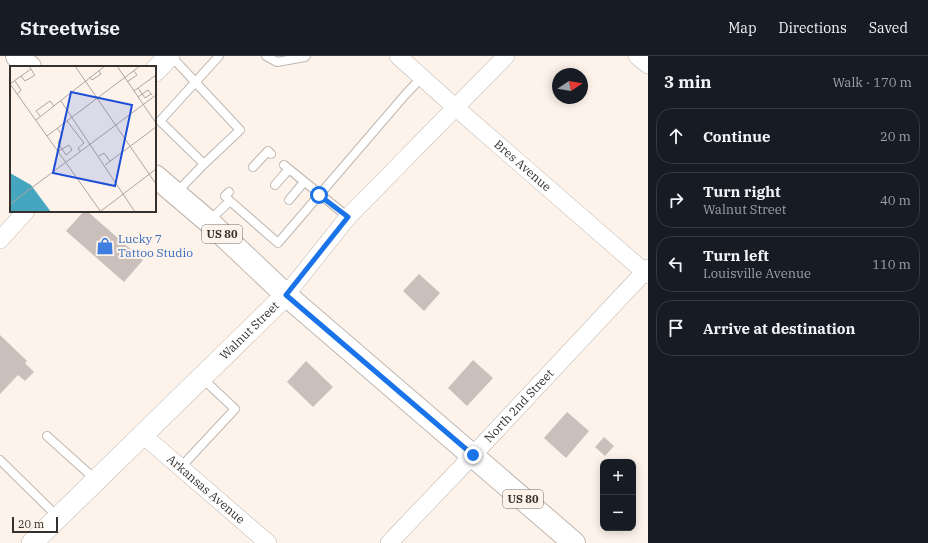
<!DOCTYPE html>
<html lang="en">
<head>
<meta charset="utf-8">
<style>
  :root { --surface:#171b24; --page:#20242c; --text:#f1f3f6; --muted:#9ea1a6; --line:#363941 }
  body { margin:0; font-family:"IBM Plex Serif",serif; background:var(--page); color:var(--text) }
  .controls { position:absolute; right:12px; bottom:12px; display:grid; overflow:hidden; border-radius:8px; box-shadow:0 2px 10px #0003 }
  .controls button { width:36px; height:36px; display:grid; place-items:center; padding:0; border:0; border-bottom:1px solid var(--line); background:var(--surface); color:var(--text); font:20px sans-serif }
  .compass { position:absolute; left:552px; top:12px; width:36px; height:36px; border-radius:50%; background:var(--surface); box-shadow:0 2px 10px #0003; rotate:78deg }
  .scale { position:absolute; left:12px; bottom:10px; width:46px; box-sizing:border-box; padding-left:4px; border:2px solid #34302d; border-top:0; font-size:11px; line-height:14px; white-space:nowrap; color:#34302d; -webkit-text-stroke:3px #fdf3eb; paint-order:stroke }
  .stop { position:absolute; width:12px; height:12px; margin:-9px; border:3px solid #1a73e8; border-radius:50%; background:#fff }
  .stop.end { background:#1a73e8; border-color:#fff; box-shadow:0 1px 4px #0008 }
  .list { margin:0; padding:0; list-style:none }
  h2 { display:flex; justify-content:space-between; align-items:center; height:52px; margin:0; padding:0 16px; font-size:17px }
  h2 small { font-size:13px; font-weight:400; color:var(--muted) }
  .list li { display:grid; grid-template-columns:26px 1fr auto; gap:12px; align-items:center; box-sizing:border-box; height:56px; margin:0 8px 8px; padding:0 8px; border:1px solid var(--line); border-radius:16px }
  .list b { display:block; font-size:15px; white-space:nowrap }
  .list p { margin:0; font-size:13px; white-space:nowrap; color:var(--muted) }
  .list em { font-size:13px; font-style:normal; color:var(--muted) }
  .icon { flex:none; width:22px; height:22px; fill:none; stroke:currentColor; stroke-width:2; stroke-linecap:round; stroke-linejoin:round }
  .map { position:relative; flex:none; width:648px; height:487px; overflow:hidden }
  header { display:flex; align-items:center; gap:24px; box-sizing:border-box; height:56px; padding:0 20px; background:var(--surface); border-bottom:1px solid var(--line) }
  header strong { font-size:19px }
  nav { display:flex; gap:22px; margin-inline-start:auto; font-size:14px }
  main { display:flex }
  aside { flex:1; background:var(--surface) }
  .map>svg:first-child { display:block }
  .building { fill:#cbbfbc }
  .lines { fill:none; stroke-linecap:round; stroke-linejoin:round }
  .service-casing { stroke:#bfb6af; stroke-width:10 }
  .minor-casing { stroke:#bfb6af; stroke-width:18 }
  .tertiary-casing { stroke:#bfb6af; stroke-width:22 }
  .primary-casing { stroke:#bfb6af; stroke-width:24 }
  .service { stroke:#fff; stroke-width:8 }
  .minor { stroke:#fff; stroke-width:17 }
  .tertiary { stroke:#fff; stroke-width:21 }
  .primary { stroke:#fff; stroke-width:22 }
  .route { stroke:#1a73e8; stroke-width:5 }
  .labels { text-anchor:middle; stroke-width:4; stroke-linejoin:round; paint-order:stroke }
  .shield { fill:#fdf3eb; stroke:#706a66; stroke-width:1 }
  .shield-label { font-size:11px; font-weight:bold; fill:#34302d }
  .street-label { font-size:12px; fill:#34302d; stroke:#fdf3eb }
  .shop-label { font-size:12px; fill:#366cbe; stroke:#fdf3eb; text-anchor:start }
  .inset-road { fill:none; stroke:#ada59f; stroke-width:1 }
  .view { fill:#1d4ed8; fill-opacity:0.15; stroke:#1d4ed8; stroke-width:2 }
  .inset-edge { fill:none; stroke:#34302d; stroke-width:2 }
</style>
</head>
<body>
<header>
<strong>Streetwise</strong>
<nav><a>Map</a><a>Directions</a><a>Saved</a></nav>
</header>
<main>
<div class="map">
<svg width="648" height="487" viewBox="0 0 648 487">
  <rect width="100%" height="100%" fill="#fdf3eb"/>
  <path class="building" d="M84 155H87L143 204 124 226 66 175Z
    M419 218 440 237 424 255 403 235Z
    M0 279 27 305 25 307 34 316 25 325 18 319 0 338Z
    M473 304 493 322 467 350 448 332Z
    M306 305 333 331 313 351 287 326Z
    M567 356 589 375 566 402 544 382Z
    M604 381 614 390 605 400 595 391Z"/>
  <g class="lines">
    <g class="service-casing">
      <path id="service" d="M171 0 240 74 204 108 160 65 219 0
        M266 0 277 6 305 1 306 0
        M284 109 348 161
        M253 111 268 95 271 98
        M275 129 289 113
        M177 136 204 108
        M229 136 225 140 230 145
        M289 144 304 126
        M209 165 230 145 278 187 405 39 422 21
        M47 380 96 424
        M0 404 58 461
        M181 411 235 353 202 322"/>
    </g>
    <g class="minor-casing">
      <g id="minor">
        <path id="s1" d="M398 0 455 51 648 219"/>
        <path d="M637 0 648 9"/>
        <path d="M0 184 26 155"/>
        <path d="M286 239 348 161 506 0"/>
        <path id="s2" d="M143 379 268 487"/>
        <path id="s3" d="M389 487 473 399 648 212"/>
      </g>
    </g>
    <g class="tertiary-casing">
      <g id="tertiary">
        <path d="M155 15 169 0"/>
        <path id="s4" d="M32 487 286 239"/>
      </g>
    </g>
    <g class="primary-casing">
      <path id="primary" d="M17 0 30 11
        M155 120 209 166 286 239 574 487"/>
    </g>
    <use href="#service" class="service"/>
    <use href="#minor" class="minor"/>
    <use href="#tertiary" class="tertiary"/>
    <use href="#primary" class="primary"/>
  </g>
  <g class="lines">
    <path class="route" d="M319 139 348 161 286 239 473 399"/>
  </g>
  <defs>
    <g id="shop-bare" transform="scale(1.38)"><path d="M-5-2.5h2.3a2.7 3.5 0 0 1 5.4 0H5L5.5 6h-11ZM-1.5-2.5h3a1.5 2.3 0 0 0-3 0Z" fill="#3f7fe0" stroke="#fdf3eb" stroke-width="2.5" paint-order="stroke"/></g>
  </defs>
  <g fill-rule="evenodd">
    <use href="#shop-bare" x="105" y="190"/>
  </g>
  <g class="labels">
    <g class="shield">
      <rect x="202" y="169" width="40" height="18" rx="3"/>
      <rect x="503" y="434" width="40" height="18" rx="3"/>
    </g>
    <g class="shield-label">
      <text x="222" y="182">US 80</text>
      <text x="523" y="447">US 80</text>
    </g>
    <g class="street-label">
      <text dy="4" stroke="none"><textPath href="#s1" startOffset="166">Bres Avenue</textPath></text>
      <text dy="4" stroke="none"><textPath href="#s4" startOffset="304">Walnut Street</textPath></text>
      <text dy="4" stroke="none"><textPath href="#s3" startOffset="189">North 2nd Street</textPath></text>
      <text dy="4" stroke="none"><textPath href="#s2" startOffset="83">Arkansas Avenue</textPath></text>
    </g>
    <g class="shop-label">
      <text x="118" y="187">Lucky 7<tspan x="118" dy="14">Tattoo Studio</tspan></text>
    </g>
  </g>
  <g transform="translate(10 10)">
    <rect width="146" height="146" fill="#fdf3eb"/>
    <path d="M0 107 21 119 41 146H0Z" fill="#46a6c0"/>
    <path class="inset-road" d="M19 0 24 8 25 9 15 15 11 10 21 3M65 0 146 118M107 0 146 57M80 11 82 14 91 8 89 5M5 15 11 24 7 29M117 16 127 9 124 5M0 18 91 146M0 18 11 10M128 22 135 32 141 28M124 25 146 9M128 31 138 24 142 29M51 35 125 146M30 50 26 45 40 35 44 40M26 54 95 0M57 55 74 77 68 82 70 85M47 62 52 69 48 77 56 89 62 84 59 79 52 83 48 86M37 70 130 0M89 90 94 87 100 95M95 99 146 61M0 138 146 29M91 145 146 103"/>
    <path class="view" d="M61 26 122 39 105 120 43 107Z"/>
    <rect width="146" height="146" class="inset-edge"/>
  </g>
</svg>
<div class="controls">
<button>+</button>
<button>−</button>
</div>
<svg class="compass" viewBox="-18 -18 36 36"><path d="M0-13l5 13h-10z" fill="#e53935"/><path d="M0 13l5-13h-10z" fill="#9ea1a6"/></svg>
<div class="scale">20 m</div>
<div class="stop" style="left:319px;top:139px"></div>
<div class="stop end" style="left:473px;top:399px"></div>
</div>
<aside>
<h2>3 min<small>Walk · 170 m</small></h2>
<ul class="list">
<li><svg class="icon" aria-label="ahead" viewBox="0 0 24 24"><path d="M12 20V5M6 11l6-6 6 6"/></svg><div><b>Continue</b></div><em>20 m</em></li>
<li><svg class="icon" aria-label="right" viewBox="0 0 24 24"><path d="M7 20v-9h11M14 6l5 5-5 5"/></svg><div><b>Turn right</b><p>Walnut Street</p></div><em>40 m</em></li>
<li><svg class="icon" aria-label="left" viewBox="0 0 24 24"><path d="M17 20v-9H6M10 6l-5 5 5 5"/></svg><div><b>Turn left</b><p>Louisville Avenue</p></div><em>110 m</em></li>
<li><svg class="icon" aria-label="arrive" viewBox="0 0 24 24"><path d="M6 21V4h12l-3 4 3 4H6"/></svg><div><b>Arrive at destination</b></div></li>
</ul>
</aside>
</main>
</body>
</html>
